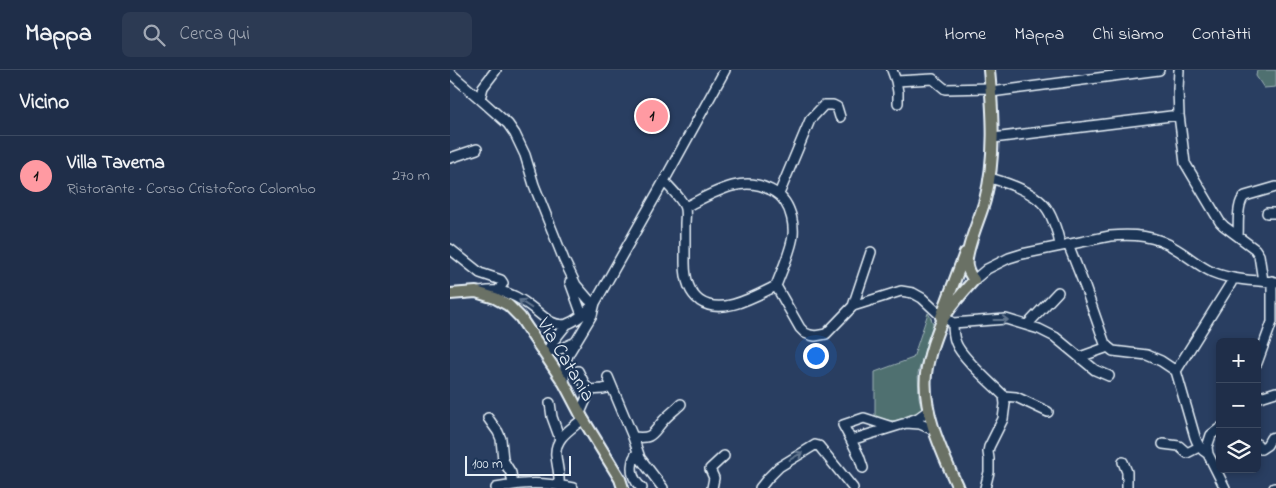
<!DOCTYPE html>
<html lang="it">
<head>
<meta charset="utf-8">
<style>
  :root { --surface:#1f2e49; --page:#2c3a53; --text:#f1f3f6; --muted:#a1a8b4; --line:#3c4a61; --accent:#ff9aa2 }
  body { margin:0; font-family:"Indie Flower",sans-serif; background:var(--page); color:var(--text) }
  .controls { position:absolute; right:15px; bottom:15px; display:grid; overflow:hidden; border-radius:8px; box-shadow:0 2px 8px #0003 }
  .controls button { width:45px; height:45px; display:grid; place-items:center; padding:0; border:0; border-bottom:1px solid var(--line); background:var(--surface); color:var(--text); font:25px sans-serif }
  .scale { position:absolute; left:15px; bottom:12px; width:106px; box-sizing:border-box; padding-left:5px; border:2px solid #e8f1f8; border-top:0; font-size:14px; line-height:18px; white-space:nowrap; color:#e8f1f8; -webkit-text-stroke:4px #1d3557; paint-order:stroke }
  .you { position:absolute; left:365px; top:285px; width:18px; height:18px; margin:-12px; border:4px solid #fff; border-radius:50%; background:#1a73e8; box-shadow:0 0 0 8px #1a73e833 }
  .badge { display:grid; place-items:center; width:32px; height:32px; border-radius:50%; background:var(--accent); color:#111; font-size:16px; font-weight:700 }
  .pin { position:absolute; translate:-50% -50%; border:2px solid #fff; box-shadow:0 1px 5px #0006 }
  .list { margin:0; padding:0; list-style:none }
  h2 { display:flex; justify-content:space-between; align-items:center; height:65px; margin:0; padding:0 20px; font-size:21px }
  h2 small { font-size:16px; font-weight:400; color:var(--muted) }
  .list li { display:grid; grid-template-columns:32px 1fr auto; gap:15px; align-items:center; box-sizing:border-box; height:80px; padding:0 20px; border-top:1px solid var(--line) }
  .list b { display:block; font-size:19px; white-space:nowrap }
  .list p { margin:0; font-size:16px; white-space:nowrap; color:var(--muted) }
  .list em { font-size:16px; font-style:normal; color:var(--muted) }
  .icon { flex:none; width:28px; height:28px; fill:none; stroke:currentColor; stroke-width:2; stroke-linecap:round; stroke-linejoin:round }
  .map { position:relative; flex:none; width:826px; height:418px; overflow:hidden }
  header { display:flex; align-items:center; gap:30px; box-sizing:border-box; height:70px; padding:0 25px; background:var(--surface); border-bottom:1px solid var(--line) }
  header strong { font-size:24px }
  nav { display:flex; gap:28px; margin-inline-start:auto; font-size:18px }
  .search { width:350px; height:45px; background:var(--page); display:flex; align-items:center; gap:12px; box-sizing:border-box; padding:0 18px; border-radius:8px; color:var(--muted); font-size:19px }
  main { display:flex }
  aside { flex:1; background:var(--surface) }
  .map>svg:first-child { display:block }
  .green { fill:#4f7070; stroke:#9cb0b4 }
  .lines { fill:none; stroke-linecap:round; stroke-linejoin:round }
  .minor-casing { stroke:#e8f1f8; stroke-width:12 }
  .major-casing { stroke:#e8f1f8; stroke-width:14 }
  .minor { stroke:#1d3557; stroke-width:9 }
  .major { stroke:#6b7165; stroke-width:10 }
  .oneway { stroke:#64778f }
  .labels { text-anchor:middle; stroke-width:4; stroke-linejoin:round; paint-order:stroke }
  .street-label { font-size:20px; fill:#e8f1f8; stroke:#1d3557 }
</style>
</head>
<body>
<header>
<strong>Mappa</strong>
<div class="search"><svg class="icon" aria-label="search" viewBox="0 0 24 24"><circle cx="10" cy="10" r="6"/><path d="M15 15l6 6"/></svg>Cerca qui</div>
<nav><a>Home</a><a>Mappa</a><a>Chi siamo</a><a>Contatti</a></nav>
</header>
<main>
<aside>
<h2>Vicino<small></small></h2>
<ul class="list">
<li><span class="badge">1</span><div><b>Villa Taverna</b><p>Ristorante · Corso Cristoforo Colombo</p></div><em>270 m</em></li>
</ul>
</aside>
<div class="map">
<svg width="826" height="418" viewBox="0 0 826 418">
  <rect width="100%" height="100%" fill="#293e61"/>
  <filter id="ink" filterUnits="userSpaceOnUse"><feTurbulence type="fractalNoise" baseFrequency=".02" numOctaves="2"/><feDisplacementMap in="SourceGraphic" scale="10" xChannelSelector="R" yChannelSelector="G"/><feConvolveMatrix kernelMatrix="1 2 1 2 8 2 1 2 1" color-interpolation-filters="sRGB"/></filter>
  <g filter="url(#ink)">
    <path class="green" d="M807 0H826V17L814 18 806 6Z
      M478 243 481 248 483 254 468 303 469 327 472 340C452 351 448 353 425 348V302L463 288Z"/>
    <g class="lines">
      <g class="minor-casing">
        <path id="minor" d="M442 0 446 11 483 9 495 19 541 18
          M729 0 728 19 729 45 735 93 770 152 774 156 805 179 809 185 813 211
          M0 3 30 29 58 54 65 64 75 85 84 115 114 190 126 215 139 230 145 233
          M446 11 448 22V33
          M541 22 709 0
          M30 29 33 17 46 0
          M543 68 729 45
          M0 88 27 79
          M540 108C558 113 587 123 597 139 603 148 609 166 610 176
          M214 111C220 118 234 131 235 139 236 144 235 150 235 154 235 167 235 180 235 193 235 208 238 222 250 231 272 246 305 226 326 216L350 258 355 263 360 265 365 266 376 264 403 236 451 221 463 223 472 228 488 243 503 253
          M329 124 360 50 374 35H383L387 37 390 47
          M235 137C262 124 291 104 321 120 327 123 331 126 335 132 341 141 344 154 343 165 342 179 331 202 326 216
          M817 143H826
          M788 166C789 155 786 133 795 126L826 117
          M618 174 635 217 655 274 658 277 663 281 697 285 711 291 726 301 745 367C748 375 750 379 758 384
          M0 179 30 203 51 210 53 213 46 225
          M524 210 537 199 559 188 572 184 660 166C683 164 706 165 726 179 738 186 749 196 762 202 781 210 805 211 826 212
          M120 212 132 245
          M30 222C36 221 43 220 49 221 60 223 72 230 80 236 91 244 102 258 117 254 128 250 137 241 145 233
          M403 236 421 182
          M503 253C503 260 503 266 506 273 511 287 542 314 554 326L555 334 553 349 539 377 538 382 539 389V402L535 418
          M503 253 556 249 589 259 605 267 645 300 659 306
          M577 255 608 222
          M95 280C107 282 115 277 125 272
          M96 285 101 274 117 254
          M630 287 658 277
          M807 293 822 252V211
          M128 301 135 315 139 320
          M726 301 781 213 783 208
          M158 307 183 367 190 388 213 418
          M114 313 115 292 119 283 142 245 145 233 214 111 275 0
          M554 326 566 327 598 342
          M807 328 826 322
          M100 333 102 347 110 369
          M130 343 137 327 139 320 153 319 162 317
          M38 348 48 362 51 369 53 390 61 403 63 415
          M457 352 468 348 479 340
          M770 358 761 365 757 377 758 384 775 418
          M183 367C203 369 201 365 213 351 218 345 225 340 231 334
          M401 370 393 355 414 348 442 357
          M713 374 729 376 737 383 749 377
          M807 374 811 379 817 375 821 368 826 367
          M188 382C181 389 180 403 186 411 187 414 190 416 192 418
          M673 392 677 402V418
          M413 398 409 386 401 370 456 353 470 354 484 360
          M109 415C110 405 107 396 106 386 104 368 121 359 133 349
          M46 418C75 412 94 412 123 418
          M262 418 264 408 260 399 274 386
          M310 418 318 408 329 397 365 375 369 376 403 418
          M824 418H826"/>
      </g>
      <g class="major-casing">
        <path id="major" d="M0 224 26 222 45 228 58 235 70 247 114 313 133 349 170 409 173 418
          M491 247 515 183
          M508 418C493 384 472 342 476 304 477 294 480 284 483 274 487 263 490 252 497 243 505 231 515 220 524 210 521 206 518 202 517 196 514 182 531 146 535 130 546 88 543 43 539 0"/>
      </g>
      <use href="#minor" class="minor"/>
      <use href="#major" class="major"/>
    </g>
    <defs><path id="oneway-shaft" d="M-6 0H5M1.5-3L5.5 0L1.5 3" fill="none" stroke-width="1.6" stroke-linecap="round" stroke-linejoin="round" transform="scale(1.25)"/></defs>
    <g class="oneway">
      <use href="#oneway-shaft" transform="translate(75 234) rotate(-147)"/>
      <use href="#oneway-shaft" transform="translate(551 250)"/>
      <use href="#oneway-shaft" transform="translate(346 386) rotate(-31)"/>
    </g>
  </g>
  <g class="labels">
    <g class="street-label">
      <text transform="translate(117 289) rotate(59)" y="7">Via Catania</text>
    </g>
  </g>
</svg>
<div class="controls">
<button>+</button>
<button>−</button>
<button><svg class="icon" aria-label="layers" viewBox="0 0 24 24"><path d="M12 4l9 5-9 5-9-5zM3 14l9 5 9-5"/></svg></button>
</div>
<div class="scale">100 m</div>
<div class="you"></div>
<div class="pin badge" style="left:202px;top:46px">1</div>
</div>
</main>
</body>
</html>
